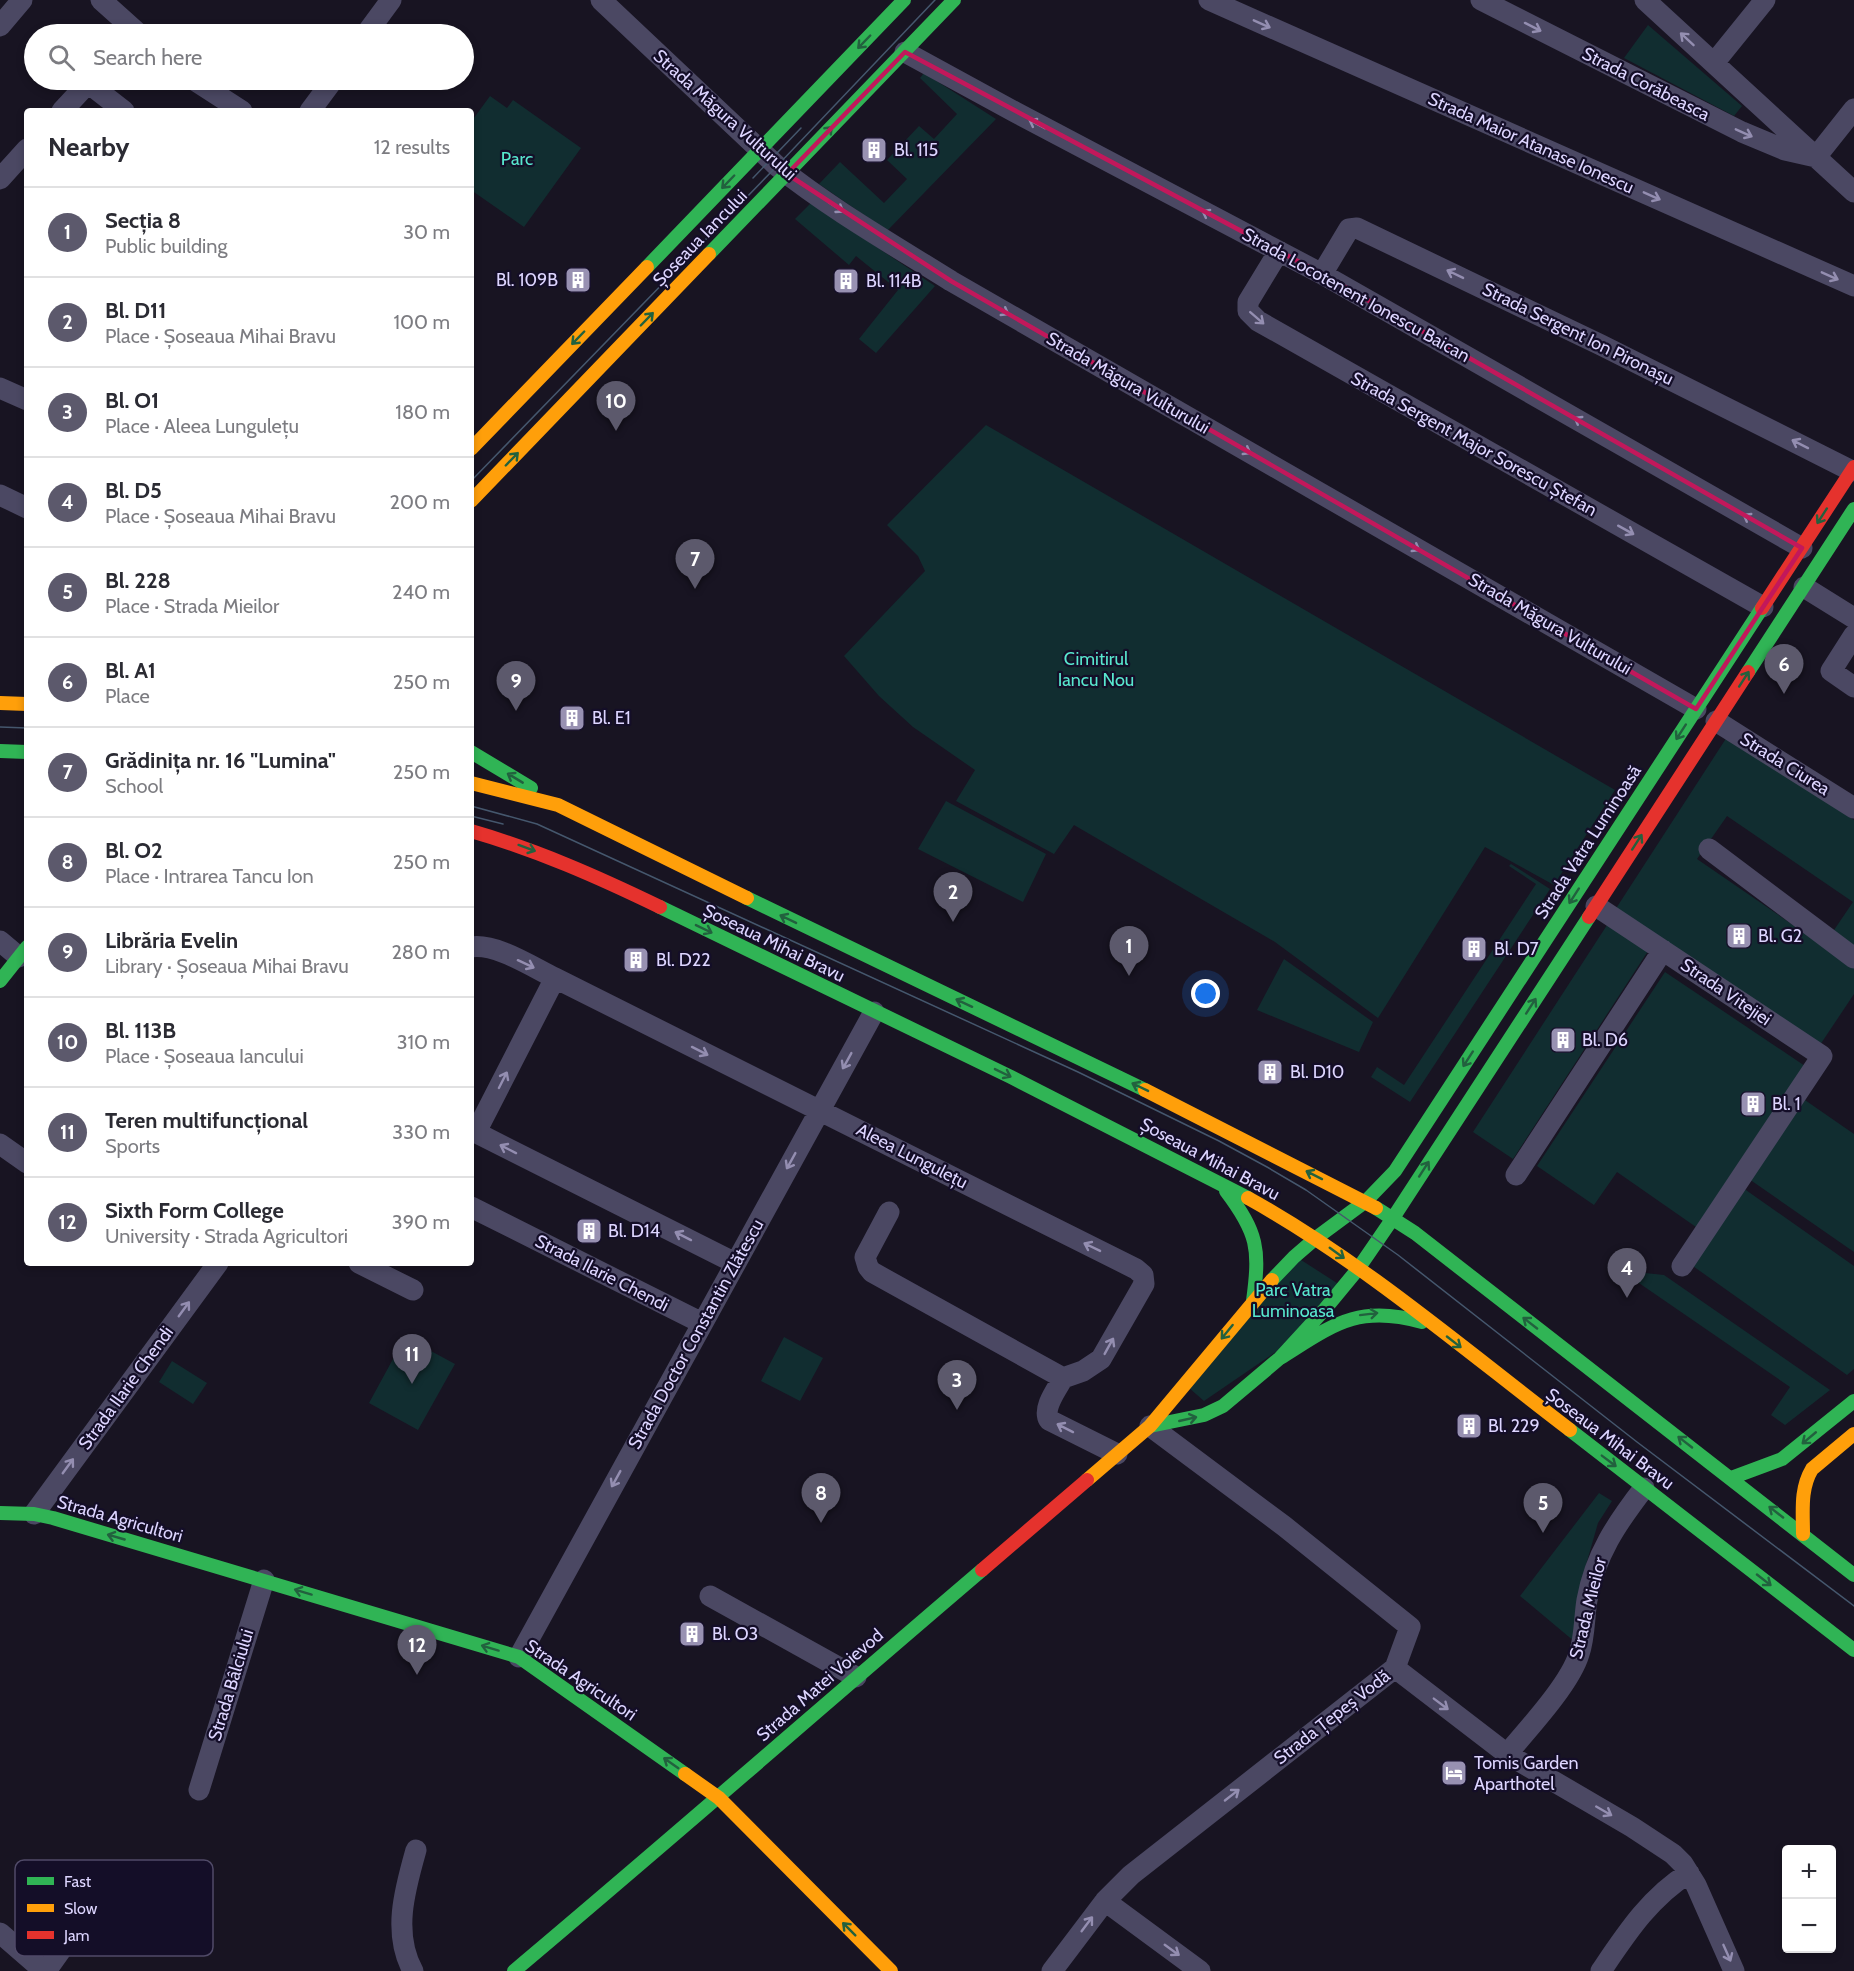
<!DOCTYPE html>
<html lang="en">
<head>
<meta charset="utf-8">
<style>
  :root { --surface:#fff; --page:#f2f2f3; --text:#2b2b33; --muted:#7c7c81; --line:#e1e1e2; --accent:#5c596c }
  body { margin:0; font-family:Cabin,sans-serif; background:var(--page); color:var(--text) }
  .controls { position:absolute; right:18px; bottom:18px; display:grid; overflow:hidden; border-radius:6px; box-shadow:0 3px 9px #0003 }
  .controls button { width:54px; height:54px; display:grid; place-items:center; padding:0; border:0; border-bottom:2px solid var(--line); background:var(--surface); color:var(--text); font:30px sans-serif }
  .you { position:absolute; left:1206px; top:994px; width:21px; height:21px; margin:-15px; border:4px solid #fff; border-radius:50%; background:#1a73e8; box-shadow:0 0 0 9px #1a73e833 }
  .badge { display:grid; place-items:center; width:39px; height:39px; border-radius:50%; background:var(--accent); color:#fff; font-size:20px; font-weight:700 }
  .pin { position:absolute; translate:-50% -50px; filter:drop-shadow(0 2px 3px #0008) }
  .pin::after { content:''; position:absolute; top:32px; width:21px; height:18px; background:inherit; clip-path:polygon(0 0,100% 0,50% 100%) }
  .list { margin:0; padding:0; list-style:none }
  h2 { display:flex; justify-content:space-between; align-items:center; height:78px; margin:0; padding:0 24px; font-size:26px }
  h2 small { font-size:20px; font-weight:400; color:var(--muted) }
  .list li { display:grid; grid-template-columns:39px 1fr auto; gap:18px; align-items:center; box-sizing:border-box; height:90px; padding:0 24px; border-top:2px solid var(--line) }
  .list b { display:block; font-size:22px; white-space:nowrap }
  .list p { margin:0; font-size:20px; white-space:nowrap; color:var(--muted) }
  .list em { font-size:20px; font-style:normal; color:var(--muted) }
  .icon { flex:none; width:33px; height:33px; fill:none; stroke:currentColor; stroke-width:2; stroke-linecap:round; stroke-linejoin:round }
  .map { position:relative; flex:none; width:1854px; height:1971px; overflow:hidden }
  .search { position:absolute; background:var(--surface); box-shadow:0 3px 9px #0003; left:24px; top:24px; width:450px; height:66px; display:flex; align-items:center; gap:15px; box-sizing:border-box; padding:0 21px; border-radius:33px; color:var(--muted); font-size:22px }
  .panel { position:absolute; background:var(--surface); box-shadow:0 3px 9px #0003; left:24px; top:108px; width:450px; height:1158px; border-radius:6px }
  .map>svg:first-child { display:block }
  .green { fill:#112d30 }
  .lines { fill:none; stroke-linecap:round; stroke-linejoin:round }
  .street { stroke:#4b4863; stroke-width:21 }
  .fast { stroke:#30b455; stroke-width:14 }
  .slow { stroke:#ff9f0a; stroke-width:14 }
  .jam { stroke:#e5322d; stroke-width:14 }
  .tram { stroke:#45576d; stroke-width:1.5 }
  .oneway { stroke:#948eb1 }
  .oneway2 { stroke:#22613e }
  .marked { fill:none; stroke:#c2185b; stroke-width:4.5; stroke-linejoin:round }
  .labels { text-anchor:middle; stroke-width:4.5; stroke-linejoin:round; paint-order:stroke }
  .street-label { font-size:18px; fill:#ddd5ff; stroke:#140e28 }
  .poi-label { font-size:18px; fill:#ddd5ff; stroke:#140e28; text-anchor:start }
  .park-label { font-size:18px; fill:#58e7ce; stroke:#140e28 }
  .key { fill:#140e28; stroke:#504a68; stroke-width:1.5 }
  .key-label { font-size:16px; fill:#ddd5ff }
</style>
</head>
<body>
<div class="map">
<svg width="1854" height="1971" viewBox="0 0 1854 1971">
  <rect width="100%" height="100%" fill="#181422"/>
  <path class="green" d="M1648 25 1742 106 1734 116 1624 58Z
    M924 73 996 119 887 231 819 184 840 162 884 203 907 179 887 160 919 126 934 139 957 114 920 78Z
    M490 96 507 108 513 100 581 148 524 227 471 190V122Z
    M811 203 935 286 876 353 859 339 898 290 856 256 849 265 795 219Z
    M986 425 1615 790 1554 885 1485 847 1378 1018 1275 942 1074 825 1054 854 956 801 975 770 913 727 879 696 844 656 925 571 918 556 887 525Z
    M1727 737 1854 820V948L1832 933 1853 902 1727 816 1697 859 1854 967V994L1820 1045 1615 910Z
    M946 801 1046 854 1023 902 918 849Z
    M1511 864 1550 889 1410 1102 1371 1077 1377 1067 1404 1085 1536 884 1509 866Z
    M1609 922 1650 948 1513 1159 1473 1132Z
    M1284 959 1373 1022 1359 1052 1257 1010Z
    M1665 972 1805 1066 1696 1227 1617 1172 1594 1205 1537 1166Z
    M1802 1098 1854 1134V1252L1749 1179Z
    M1743 1188 1854 1266V1369L1847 1375 1690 1264Z
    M1298 1258 1340 1285 1277 1351 1204 1401 1188 1387Z
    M1645 1273 1664 1275 1830 1390 1785 1425 1771 1415 1790 1387 1636 1281Z
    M405 1337 455 1364 418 1430 369 1403Z
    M784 1337 823 1358 800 1401 761 1381Z
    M172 1361 207 1383 193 1404 159 1382Z
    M1599 1493 1612 1501 1598 1523 1580 1586 1575 1642 1520 1596Z"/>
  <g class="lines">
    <path class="street" d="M101 0 139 34
      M601 0 777 166C831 209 892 244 951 281L1696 709
      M1209 0 1854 286
      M1481 0 1742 132 1785 150 1816 157 1854 109
      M1645 0 1854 192
      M0 26 22 0
      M366 34 391 0
      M905 52 1015 112 1322 274 1802 548
      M1714 63 1765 0
      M194 80 242 111
      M62 111 88 83 124 111
      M310 111 333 80
      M0 179 27 149
      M1279 251 1248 302V311L1258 321 1763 607
      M1322 274 1349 229 1357 228 1601 345 1852 471
      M0 388 27 400
      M0 495 27 508
      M1804 587 1854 618
      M1854 635 1831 671 1854 687
      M1716 721 1854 808
      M1709 849 1854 958
      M1596 906 1822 1056 1682 1266
      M0 941 19 957
      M471 947C496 943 532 967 555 978L1136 1269 1143 1275 1144 1284 1101 1359 1083 1371 1063 1378C1057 1389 1042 1408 1049 1420L1117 1454
      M471 1130 735 1263
      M476 1132 555 978
      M0 1144 27 1163
      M1516 1175 1663 950
      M471 1207 702 1323
      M889 1212 865 1257 868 1267 872 1272 1063 1378
      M359 1263 413 1290
      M34 1514 218 1263
      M710 1596 856 1677
      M519 1657 874 1012
      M1395 1668 1507 1754 1632 1827 1673 1854 1683 1864 1696 1885 1734 1971
      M1507 1754C1528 1729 1570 1684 1579 1654 1585 1637 1584 1618 1587 1600 1595 1555 1617 1523 1644 1488
      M199 1790 264 1580
      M1105 1901 1200 1971
      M0 1933 44 1971
      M46 1971 101 1894 151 1917
      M413 1971C392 1933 405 1889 416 1850
      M1052 1971 1105 1901 1131 1875 1395 1668 1410 1627 1284 1526 1150 1426
      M1601 1971C1626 1934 1650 1897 1689 1873"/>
    <path class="fast" d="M709 254 954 0
      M647 267 904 0
      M1748 672 1854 509
      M0 751 27 752
      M471 752 531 788
      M747 898 1145 1090
      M660 907 1011 1077 1248 1198
      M0 981 27 947
      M1226 1191C1258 1233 1260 1249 1253 1301
      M1376 1208 1415 1233 1854 1575
      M1272 1280 1294 1257 1316 1238 1366 1201 1395 1171 1762 608
      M1280 1358C1333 1325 1357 1304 1422 1322
      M1150 1426 1204 1415 1223 1406 1280 1358 1325 1309 1358 1269 1393 1218 1589 917
      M1570 1430 1854 1650
      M1731 1478 1782 1459 1854 1401
      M0 1513 34 1514 53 1518 519 1657 685 1774
      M514 1971C671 1839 826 1703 982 1570"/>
    <path class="slow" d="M471 449 647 267
      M471 501 709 254
      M0 703 27 704
      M471 783 558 805 747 898
      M1145 1090 1376 1208
      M1248 1198C1363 1262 1465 1350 1570 1430
      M1087 1480 1150 1426 1272 1280
      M1803 1534C1803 1511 1800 1489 1812 1469L1854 1434
      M685 1774 719 1798 891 1971"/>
    <path class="jam" d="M1762 608 1854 467
      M471 831C537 850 598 877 660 907
      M1589 917 1748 672
      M982 1570 1087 1480"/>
    <path class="tram" d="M753 178 801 128
      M471 481 777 166 935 0
      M0 727 27 728
      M471 806 537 824 1078 1072 1219 1141 1267 1167 1306 1190 1398 1255 1637 1442 1854 1606
      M471 816 503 824"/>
  </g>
  <defs><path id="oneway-shaft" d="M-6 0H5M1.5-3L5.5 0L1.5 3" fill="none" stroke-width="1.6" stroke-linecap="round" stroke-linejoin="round" transform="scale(1.5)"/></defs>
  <g class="oneway">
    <use href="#oneway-shaft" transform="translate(1262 24) rotate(24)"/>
    <use href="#oneway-shaft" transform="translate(1533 27) rotate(27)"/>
    <use href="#oneway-shaft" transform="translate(1687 39) rotate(-137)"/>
    <use href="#oneway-shaft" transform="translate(1037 124) rotate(-152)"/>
    <use href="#oneway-shaft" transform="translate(1744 133) rotate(24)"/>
    <use href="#oneway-shaft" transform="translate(1652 196) rotate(24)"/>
    <use href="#oneway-shaft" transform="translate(836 207) rotate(33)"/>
    <use href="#oneway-shaft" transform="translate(1210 215) rotate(-152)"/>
    <use href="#oneway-shaft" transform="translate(1455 274) rotate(-154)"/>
    <use href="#oneway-shaft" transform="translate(1830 276) rotate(24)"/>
    <use href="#oneway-shaft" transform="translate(1001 310) rotate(30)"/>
    <use href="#oneway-shaft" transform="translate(1257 318) rotate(41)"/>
    <use href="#oneway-shaft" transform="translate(1582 422) rotate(-150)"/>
    <use href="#oneway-shaft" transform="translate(1800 444) rotate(-153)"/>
    <use href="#oneway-shaft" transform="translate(1243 449) rotate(30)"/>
    <use href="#oneway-shaft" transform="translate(1751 519) rotate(-150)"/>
    <use href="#oneway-shaft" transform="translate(1626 530) rotate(29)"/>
    <use href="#oneway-shaft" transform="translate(1412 546) rotate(30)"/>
    <use href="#oneway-shaft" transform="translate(526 964) rotate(25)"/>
    <use href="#oneway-shaft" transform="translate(700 1051) rotate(27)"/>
    <use href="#oneway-shaft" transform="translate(847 1061) rotate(119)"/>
    <use href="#oneway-shaft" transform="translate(503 1080) rotate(-63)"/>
    <use href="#oneway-shaft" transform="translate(508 1149) rotate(-153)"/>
    <use href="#oneway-shaft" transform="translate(791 1161) rotate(119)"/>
    <use href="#oneway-shaft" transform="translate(683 1236) rotate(-153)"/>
    <use href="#oneway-shaft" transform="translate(1092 1247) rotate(-154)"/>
    <use href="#oneway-shaft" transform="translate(184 1309) rotate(-54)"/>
    <use href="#oneway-shaft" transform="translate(1109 1346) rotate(-61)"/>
    <use href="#oneway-shaft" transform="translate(1065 1428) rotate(-153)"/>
    <use href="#oneway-shaft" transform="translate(68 1466) rotate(-54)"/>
    <use href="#oneway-shaft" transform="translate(616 1479) rotate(119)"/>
    <use href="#oneway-shaft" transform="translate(1441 1704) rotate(37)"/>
    <use href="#oneway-shaft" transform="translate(1232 1795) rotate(-38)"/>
    <use href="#oneway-shaft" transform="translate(1604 1811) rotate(30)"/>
    <use href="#oneway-shaft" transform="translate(1087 1924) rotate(-53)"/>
    <use href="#oneway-shaft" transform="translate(1172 1950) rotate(36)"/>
    <use href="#oneway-shaft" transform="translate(1727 1953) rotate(66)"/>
  </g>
  <g class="oneway2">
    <use href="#oneway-shaft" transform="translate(864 42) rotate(134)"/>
    <use href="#oneway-shaft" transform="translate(826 133) rotate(-46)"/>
    <use href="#oneway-shaft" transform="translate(728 182) rotate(134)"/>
    <use href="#oneway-shaft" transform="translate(647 319) rotate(-46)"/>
    <use href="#oneway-shaft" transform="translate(578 338) rotate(134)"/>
    <use href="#oneway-shaft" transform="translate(512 459) rotate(-46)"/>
    <use href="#oneway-shaft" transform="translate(1822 516) rotate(123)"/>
    <use href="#oneway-shaft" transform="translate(1744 679) rotate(-57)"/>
    <use href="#oneway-shaft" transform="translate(1681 732) rotate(123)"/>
    <use href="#oneway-shaft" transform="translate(515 778) rotate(-149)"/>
    <use href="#oneway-shaft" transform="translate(1637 842) rotate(-57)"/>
    <use href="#oneway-shaft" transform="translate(527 848) rotate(20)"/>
    <use href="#oneway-shaft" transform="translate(1574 896) rotate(123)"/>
    <use href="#oneway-shaft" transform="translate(788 919) rotate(-154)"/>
    <use href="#oneway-shaft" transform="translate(704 929) rotate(26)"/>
    <use href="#oneway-shaft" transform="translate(964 1003) rotate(-155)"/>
    <use href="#oneway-shaft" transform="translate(1531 1006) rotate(-57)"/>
    <use href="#oneway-shaft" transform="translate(1468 1059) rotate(123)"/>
    <use href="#oneway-shaft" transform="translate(1003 1073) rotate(26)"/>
    <use href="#oneway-shaft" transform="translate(1140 1087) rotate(-154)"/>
    <use href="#oneway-shaft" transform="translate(1424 1169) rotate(-57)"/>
    <use href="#oneway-shaft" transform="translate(1314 1175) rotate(-153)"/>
    <use href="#oneway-shaft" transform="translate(1337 1253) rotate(36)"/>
    <use href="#oneway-shaft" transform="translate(1369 1314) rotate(-7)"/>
    <use href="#oneway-shaft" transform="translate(1530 1323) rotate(-142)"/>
    <use href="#oneway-shaft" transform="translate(1227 1332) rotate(129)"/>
    <use href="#oneway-shaft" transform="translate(1454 1342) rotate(38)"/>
    <use href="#oneway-shaft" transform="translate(1188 1419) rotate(-13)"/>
    <use href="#oneway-shaft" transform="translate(1809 1438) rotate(140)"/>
    <use href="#oneway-shaft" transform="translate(1685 1442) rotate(-142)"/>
    <use href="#oneway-shaft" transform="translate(1609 1461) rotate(37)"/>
    <use href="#oneway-shaft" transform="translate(1776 1512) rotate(-142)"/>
    <use href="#oneway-shaft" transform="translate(116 1537) rotate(-164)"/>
    <use href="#oneway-shaft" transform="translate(1764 1580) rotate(38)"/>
    <use href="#oneway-shaft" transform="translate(303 1592) rotate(-163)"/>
    <use href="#oneway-shaft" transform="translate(490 1648) rotate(-163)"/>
    <use href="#oneway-shaft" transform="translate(671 1763) rotate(-145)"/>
    <use href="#oneway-shaft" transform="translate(849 1929) rotate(-135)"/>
  </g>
  <path class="marked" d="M905 52 1322 274 1802 548 1696 709 951 281 787 174Z"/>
  <defs>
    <g id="building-square" transform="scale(1.35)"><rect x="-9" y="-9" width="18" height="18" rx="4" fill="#9891b2" stroke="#140e28"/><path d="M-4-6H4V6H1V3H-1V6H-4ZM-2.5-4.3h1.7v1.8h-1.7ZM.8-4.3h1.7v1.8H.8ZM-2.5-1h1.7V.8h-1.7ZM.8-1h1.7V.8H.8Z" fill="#fff"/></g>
    <g id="hotel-square" transform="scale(1.35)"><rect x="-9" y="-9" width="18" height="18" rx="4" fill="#9891b2" stroke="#140e28"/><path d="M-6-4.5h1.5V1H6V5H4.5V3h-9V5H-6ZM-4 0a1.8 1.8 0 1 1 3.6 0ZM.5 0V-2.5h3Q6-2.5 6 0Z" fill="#fff"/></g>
  </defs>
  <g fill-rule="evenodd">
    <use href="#building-square" x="874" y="150"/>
    <use href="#building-square" x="578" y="280"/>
    <use href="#building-square" x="846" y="281"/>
    <use href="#building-square" x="572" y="718"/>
    <use href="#building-square" x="1739" y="936"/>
    <use href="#building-square" x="1474" y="949"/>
    <use href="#building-square" x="636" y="960"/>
    <use href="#building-square" x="1563" y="1040"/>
    <use href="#building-square" x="1270" y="1072"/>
    <use href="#building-square" x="1753" y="1104"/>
    <use href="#building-square" x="589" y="1231"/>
    <use href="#building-square" x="1469" y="1426"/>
    <use href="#building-square" x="692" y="1634"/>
    <use href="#hotel-square" x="1454" y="1773"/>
  </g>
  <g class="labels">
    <g class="street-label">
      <text transform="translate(1646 84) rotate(27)" y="6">Strada Corăbeasca</text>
      <text transform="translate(725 115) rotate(42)" y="6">Strada Măgura Vulturului</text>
      <text transform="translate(1531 143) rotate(24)" y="6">Strada Maior Atanase Ionescu</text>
      <text transform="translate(700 238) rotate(-46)" y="6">Șoseaua Iancului</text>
      <text transform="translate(1356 295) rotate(29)" y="6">Strada Locotenent Ionescu Baican</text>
      <text transform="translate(1578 334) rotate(26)" y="6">Strada Sergent Ion Pironașu</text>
      <text transform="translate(1128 383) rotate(30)" y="6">Strada Măgura Vulturului</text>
      <text transform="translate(1474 444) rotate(29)" y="6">Strada Sergent Major Sorescu Ștefan</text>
      <text transform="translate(1550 624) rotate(30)" y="6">Strada Măgura Vulturului</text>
      <text transform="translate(1785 764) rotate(32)" y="6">Strada Ciurea</text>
      <text transform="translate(1588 842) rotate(-57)" y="6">Strada Vatra Luminoasă</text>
      <text transform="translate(774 943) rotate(26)" y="6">Șoseaua Mihai Bravu</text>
      <text transform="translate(1726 992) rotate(34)" y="6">Strada Vitejiei</text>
      <text transform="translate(912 1156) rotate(27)" y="6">Aleea Lungulețu</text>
      <text transform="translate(1210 1159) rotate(28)" y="6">Șoseaua Mihai Bravu</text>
      <text transform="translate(602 1273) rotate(27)" y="6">Strada Ilarie Chendi</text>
      <text transform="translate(696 1334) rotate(-61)" y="6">Strada Doctor Constantin Zlătescu</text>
      <text transform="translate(126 1388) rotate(-54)" y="6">Strada Ilarie Chendi</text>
      <text transform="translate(1610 1439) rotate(37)" y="6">Șoseaua Mihai Bravu</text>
      <text transform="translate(120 1519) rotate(16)" y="6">Strada Agricultori</text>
      <text transform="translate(1588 1608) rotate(-76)" y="6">Strada Mieilor</text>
      <text transform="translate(581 1680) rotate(34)" y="6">Strada Agricultori</text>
      <text transform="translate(231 1685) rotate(-73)" y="6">Strada Bâlciului</text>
      <text transform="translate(820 1685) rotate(-41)" y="6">Strada Matei Voievod</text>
      <text transform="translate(1332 1717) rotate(-38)" y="6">Strada Țepeș Vodă</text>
    </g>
    <g class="poi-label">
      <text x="894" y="156">Bl. 115</text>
      <text x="558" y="286" text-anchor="end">Bl. 109B</text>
      <text x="866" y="287">Bl. 114B</text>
      <text x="592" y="724">Bl. E1</text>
      <text x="1758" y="942">Bl. G2</text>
      <text x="1494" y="955">Bl. D7</text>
      <text x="656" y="966">Bl. D22</text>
      <text x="1582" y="1046">Bl. D6</text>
      <text x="1290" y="1078">Bl. D10</text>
      <text x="1772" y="1110">Bl. 1</text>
      <text x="608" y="1237">Bl. D14</text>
      <text x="1488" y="1432">Bl. 229</text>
      <text x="712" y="1640">Bl. O3</text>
      <text x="1474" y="1769">Tomis Garden<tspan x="1474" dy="21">Aparthotel</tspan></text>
    </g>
    <g class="park-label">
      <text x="517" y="165">Parc</text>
      <text x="1096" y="665">Cimitirul<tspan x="1096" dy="21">Iancu Nou</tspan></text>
      <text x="1293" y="1296">Parc Vatra<tspan x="1293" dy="21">Luminoasa</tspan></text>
    </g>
  </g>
  <rect x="15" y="1860" width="198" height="96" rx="9" class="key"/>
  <rect x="27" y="1877" width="27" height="8" fill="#30b455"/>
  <rect x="27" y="1904" width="27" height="8" fill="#ff9f0a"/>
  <rect x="27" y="1931" width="27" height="8" fill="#e5322d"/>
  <g class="key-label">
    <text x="64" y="1887">Fast</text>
    <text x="64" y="1914">Slow</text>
    <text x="64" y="1941">Jam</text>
  </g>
</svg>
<div class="controls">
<button>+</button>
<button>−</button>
</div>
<div class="you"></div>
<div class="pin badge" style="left:1129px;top:976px">1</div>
<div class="pin badge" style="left:953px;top:922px">2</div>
<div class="pin badge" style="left:957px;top:1410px">3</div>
<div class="pin badge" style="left:1627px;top:1298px">4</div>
<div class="pin badge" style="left:1543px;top:1533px">5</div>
<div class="pin badge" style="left:1784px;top:694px">6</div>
<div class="pin badge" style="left:695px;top:589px">7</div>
<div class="pin badge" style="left:821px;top:1523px">8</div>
<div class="pin badge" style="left:516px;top:711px">9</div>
<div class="pin badge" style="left:616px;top:431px">10</div>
<div class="pin badge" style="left:412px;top:1384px">11</div>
<div class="pin badge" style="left:417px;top:1675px">12</div>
<div class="search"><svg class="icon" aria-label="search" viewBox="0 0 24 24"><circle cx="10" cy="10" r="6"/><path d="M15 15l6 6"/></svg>Search here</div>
<section class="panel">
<h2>Nearby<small>12 results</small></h2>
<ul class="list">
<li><span class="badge">1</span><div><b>Secția 8</b><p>Public building</p></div><em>30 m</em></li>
<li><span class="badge">2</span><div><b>Bl. D11</b><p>Place · Șoseaua Mihai Bravu</p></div><em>100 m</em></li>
<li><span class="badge">3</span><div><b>Bl. O1</b><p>Place · Aleea Lungulețu</p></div><em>180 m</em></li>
<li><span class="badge">4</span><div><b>Bl. D5</b><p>Place · Șoseaua Mihai Bravu</p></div><em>200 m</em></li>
<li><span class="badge">5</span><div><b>Bl. 228</b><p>Place · Strada Mieilor</p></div><em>240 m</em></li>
<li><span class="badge">6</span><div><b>Bl. A1</b><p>Place</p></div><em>250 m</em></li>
<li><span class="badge">7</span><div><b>Grădinița nr. 16 &quot;Lumina&quot;</b><p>School</p></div><em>250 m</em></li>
<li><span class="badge">8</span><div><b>Bl. O2</b><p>Place · Intrarea Tancu Ion</p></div><em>250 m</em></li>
<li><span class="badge">9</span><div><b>Librăria Evelin</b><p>Library · Șoseaua Mihai Bravu</p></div><em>280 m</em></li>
<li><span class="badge">10</span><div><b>Bl. 113B</b><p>Place · Șoseaua Iancului</p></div><em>310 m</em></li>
<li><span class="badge">11</span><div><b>Teren multifuncțional</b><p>Sports</p></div><em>330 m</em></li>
<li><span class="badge">12</span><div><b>Sixth Form College</b><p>University · Strada Agricultori</p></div><em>390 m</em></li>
</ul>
</section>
</div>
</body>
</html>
